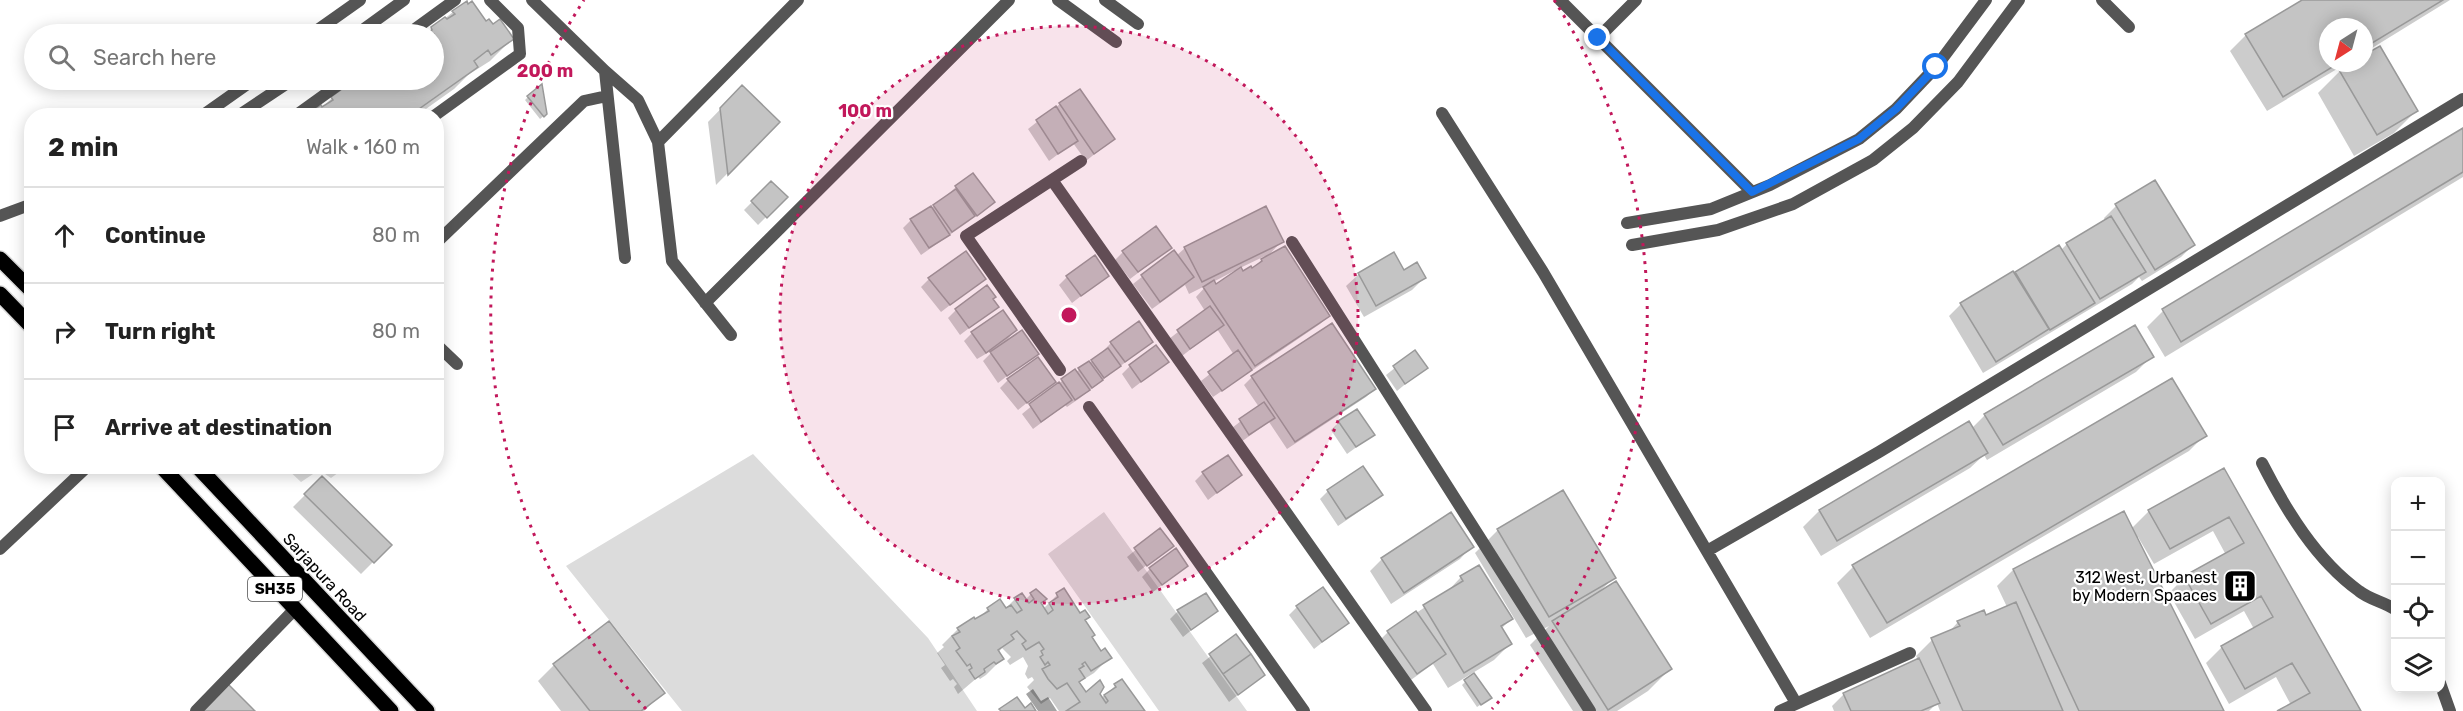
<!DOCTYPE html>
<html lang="en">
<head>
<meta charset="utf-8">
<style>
  :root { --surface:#fff; --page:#f2f2f2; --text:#222; --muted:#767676; --line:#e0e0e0 }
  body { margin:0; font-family:Rubik,sans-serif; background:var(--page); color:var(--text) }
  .controls { position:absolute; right:18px; bottom:18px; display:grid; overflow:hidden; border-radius:12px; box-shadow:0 3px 15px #0003 }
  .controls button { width:54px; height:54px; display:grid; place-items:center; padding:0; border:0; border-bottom:2px solid var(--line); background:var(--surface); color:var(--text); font:30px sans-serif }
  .compass { position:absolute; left:2319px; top:18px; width:54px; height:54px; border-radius:50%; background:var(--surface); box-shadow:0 3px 15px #0003; rotate:216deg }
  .stop { position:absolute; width:18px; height:18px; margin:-14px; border:4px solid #1a73e8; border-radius:50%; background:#fff }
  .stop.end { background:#1a73e8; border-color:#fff; box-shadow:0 2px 6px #0008 }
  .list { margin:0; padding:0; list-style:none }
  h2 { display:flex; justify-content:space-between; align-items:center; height:78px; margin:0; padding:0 24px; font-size:26px }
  h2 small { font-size:20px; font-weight:400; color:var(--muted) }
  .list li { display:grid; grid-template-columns:39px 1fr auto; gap:18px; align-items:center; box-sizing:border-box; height:96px; padding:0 24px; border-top:2px solid var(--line) }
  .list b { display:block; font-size:22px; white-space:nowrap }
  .list em { font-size:20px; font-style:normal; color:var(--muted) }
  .icon { flex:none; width:33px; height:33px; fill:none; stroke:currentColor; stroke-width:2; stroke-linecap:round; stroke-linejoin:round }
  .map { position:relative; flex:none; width:2463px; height:711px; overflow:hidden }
  .search { position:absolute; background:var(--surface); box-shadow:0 3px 15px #0003; left:24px; top:24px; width:420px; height:66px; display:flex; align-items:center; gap:15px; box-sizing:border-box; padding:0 21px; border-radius:33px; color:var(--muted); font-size:22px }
  .panel { position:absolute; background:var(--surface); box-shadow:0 3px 15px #0003; left:24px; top:108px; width:420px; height:366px; border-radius:24px }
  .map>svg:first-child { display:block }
  .green { fill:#dcdcdc }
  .water { fill:#a3a3a3 }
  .shadow { fill:#0003; fill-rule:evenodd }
  .building { fill:#c4c4c4; stroke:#999; stroke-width:1.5 }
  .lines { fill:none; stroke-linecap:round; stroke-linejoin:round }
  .primary-casing { stroke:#dbdbdb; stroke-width:18 }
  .street { stroke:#555; stroke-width:12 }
  .primary { stroke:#000; stroke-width:15 }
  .route { stroke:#1a73e8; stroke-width:8 }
  .ring { fill:none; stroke:#c2185b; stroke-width:3; stroke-dasharray:3 6 }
  .labels { text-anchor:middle; stroke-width:4.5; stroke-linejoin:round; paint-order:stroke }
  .shield { fill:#fff; stroke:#4c4c4c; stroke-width:1.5 }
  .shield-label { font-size:15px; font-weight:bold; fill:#000 }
  .street-label { font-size:16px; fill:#000; stroke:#fff }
  .poi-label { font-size:16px; fill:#000; stroke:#fff; text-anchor:end }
  .centre { fill:#c2185b; stroke:#fff; stroke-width:3 }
  .ring-label { font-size:18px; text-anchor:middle; font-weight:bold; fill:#c2185b; stroke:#fff; stroke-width:4.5; stroke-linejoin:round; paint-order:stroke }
</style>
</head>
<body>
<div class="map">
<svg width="2463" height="711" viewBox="0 0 2463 711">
  <rect width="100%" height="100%" fill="#fff"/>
  <path class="green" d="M753 454 928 638 977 711H682L566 566Z
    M285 467H346L331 478 319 470 301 482Z
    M1104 512 1247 711H1159L1048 554Z"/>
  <path class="water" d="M1033 689 1041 701 1048 697 1057 711H1038L1026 694Z"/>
  <path class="shadow" d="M2305 0H2450L2364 53V27H2328V63H2347L2267 111 2230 51 2246 35Z
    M453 12 486 23 512 39 490 61 468 75 454 89 416 116H309L322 108 332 98 347 91 360 80H434V34H425Z
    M2364 57 2416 111 2394 133 2354 156 2318 93 2340 71 2354 63H2364Z
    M742 87 778 122 716 185 708 122Z
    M528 97 546 114 540 119 525 100Z
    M1060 104 1113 139 1086 161 1073 143 1049 161 1028 129Z
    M2463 130V177L2165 357 2147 327 2163 311Z
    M2155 182 2193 245 2181 257 2142 281 2139 277 2132 284 1983 373 1949 316 1961 304 2059 247 2061 250 2067 244 2105 221 2104 218 2116 206Z
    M771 183 786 197 758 225 744 210Z
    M956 187 993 202 968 222 921 255 903 228 911 220 931 209Z
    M1265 208 1282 241 1267 257 1329 316 1320 324 1213 397 1201 381 1234 355 1217 329 1182 356 1169 339 1205 311 1196 297 1207 285 1189 294 1185 285 1152 309 1133 284 1173 252 1176 256 1185 248ZM1265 256 1252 270 1243 273 1240 268ZM1234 271 1235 273 1216 286 1213 282Z
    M1171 248 1130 279 1115 260 1123 252Z
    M1359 274 1424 278 1412 290 1364 317 1346 286Z
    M1107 276 1072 303 1059 285 1067 277Z
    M929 279H984L941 312 921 287Z
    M991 299 997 307 960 335 948 318 956 310Z
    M1015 330 1003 345 1037 353 998 383 983 361 996 348 977 359 964 341 972 333Z
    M1151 342 1080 398 1067 407 1065 405 1033 429 1022 414 1062 381 1105 353 1103 351 1111 343Z
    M1415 352 1426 367 1397 391 1386 375Z
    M2152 356 2136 372 1987 460 1984 455 1970 468 1821 556 1803 527 1819 511 1969 423 1972 428 1985 415Z
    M1167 362 1132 389 1122 374 1130 366Z
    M1252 377 1374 389 1366 397 1287 449 1269 422 1241 442 1232 428 1259 407 1244 385Z
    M1008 380 1054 381 1018 410 1000 388Z
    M1339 422 1373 435 1347 454 1331 430Z
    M2205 435 2189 451 1870 638 1837 583 1853 567Z
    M2223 470 2359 711H2280L2291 705 2276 677 2229 704 2206 663 2222 647 2254 629 2244 611 2195 639 2169 593 2185 577 2226 555 2213 531 2154 564 2138 537 2136 538 2223 711H1940L1937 703 1929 711H1834L1832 706 1844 694 1918 660 1916 656 1932 640 1948 633 1958 622 1986 617 2007 607 1997 586 2013 570 2131 529 2149 511Z
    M1203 473 1240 475 1208 500 1195 481Z
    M322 478 390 545 361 574 293 507Z
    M1328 491 1381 494 1373 502 1338 526 1320 499Z
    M1563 492 1614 578 1601 590 1670 669 1648 691 1617 711H1573L1530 645 1549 626 1526 638 1475 553 1498 530Z
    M1160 530 1172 545 1138 572 1127 557Z
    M1472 546 1460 559 1391 604 1370 571 1382 559Z
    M1186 566 1153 592 1142 577 1150 569Z
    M1461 577 1511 619 1501 629 1510 644 1494 660 1448 688 1433 664 1404 685 1376 644 1388 632 1446 593Z
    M1031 594 1043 609 1057 595 1080 615 1088 617 1084 621 1090 637 1101 653 1110 657 1094 673 1078 683 1085 694H1098L1101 698 1121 681 1143 711H1059L1050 698 1041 704 1027 687 1034 680 1032 677 1028 679 1025 674 1028 666 1023 657 1010 665 1007 661 1011 657 1002 648 998 653 1002 659 986 675 980 679 978 677 958 694 954 687 957 684 953 679 950 681 941 668 945 665 937 653 944 647 942 645 958 629 975 622 988 609H1005L1015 599 1025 600Z
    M1297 607 1347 623 1314 649 1289 615Z
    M1216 610 1183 637 1170 619 1178 611Z
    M1236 636 1263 675 1229 702 1202 663Z
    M554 665 663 693 644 711H561L538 681Z
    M1465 682 1486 701 1477 707 1462 685Z"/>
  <path class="building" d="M2302 0H2443L2364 48V27H2328V63H2339L2283 97 2245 34Z
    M467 1 468 4 472 1 486 21 489 19 493 24 500 19 514 39 491 55 488 50 474 61 478 67 409 116H309L308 114 321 105 322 107 333 100 331 97 345 87 348 89 357 83 355 81 357 80H434V34H425L432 30 431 27 445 17 447 19 455 14 452 11Z
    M2380 46 2418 111 2377 135 2339 70 2351 63H2364V55Z
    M542 84 547 114 544 117 527 96Z
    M742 85 780 122 728 175 720 108Z
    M1080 89 1115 139 1094 154 1059 103Z
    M1056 106 1078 141 1058 154 1036 120Z
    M2463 128V172L2181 342 2162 309Z
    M973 173 995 202 977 216 955 186Z
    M2155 180 2195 245 2155 270 2115 204Z
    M771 181 788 197 767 218 751 201Z
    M956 189 975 216 952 232 933 205Z
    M931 206 950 235 929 248 910 219Z
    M1266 206 1284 242 1202 282 1184 247Z
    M2111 216 2146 272 2100 299 2066 243Z
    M1156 226 1172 248 1138 272 1122 251Z
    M2059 245 2095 303 2050 330 2015 272Z
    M1285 246 1330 316 1255 366 1203 287 1214 280 1216 284 1241 267 1243 271 1251 266 1252 268 1262 261 1261 259Z
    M1174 250 1194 277 1160 302 1141 275Z
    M966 251 986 279 950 305 928 278Z
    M1394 252 1404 270 1417 262 1426 278 1376 306 1358 273Z
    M1095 255 1109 276 1081 296 1066 276Z
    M2013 271 2049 329 1996 362 1960 303Z
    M987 285 996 297 993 299 999 307 969 328 955 309Z
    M1210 306 1224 325 1190 349 1177 330Z
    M1003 310 1017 330 986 353 971 332Z
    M1139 321 1153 342 1125 362 1110 342Z
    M1332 323 1376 389 1295 442 1251 376Z
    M2135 325 2154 357 2003 445 1984 414Z
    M1022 330 1039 354 1007 376 990 352Z
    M1156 345 1169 362 1141 382 1129 365Z
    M1108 348 1121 366 1104 378 1091 360Z
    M1238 350 1252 370 1222 391 1208 372Z
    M1415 350 1428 368 1405 384 1393 366Z
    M1038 357 1056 382 1027 403 1007 379Z
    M1089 361 1103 380 1092 388 1078 368Z
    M1075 369 1090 390 1075 400 1061 379Z
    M2172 378 2207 436 1887 623 1852 565Z
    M1059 382 1072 400 1041 422 1029 404Z
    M1264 402 1275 418 1249 435 1239 419Z
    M1357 409 1375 435 1356 447 1338 421Z
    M1969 421 1988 453 1837 541 1819 510Z
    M1228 455 1242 475 1217 493 1202 472Z
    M1363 466 1383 495 1346 519 1327 490Z
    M2224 468 2361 711H2277L2310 693 2292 663 2245 689 2221 646 2273 617 2261 596 2211 624 2184 576 2244 543 2229 517 2170 549 2148 510Z
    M322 476 392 545 374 563 304 494Z
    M1563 490 1616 578 1549 617 1497 529Z
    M2124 511 2224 711H2079L2013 569Z
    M1451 512 1474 547 1404 593 1381 558Z
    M1160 528 1174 546 1147 566 1134 548Z
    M1176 548 1188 566 1162 585 1149 568Z
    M1479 565 1513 619 1501 626 1512 644 1464 673 1423 605 1463 581 1460 576Z
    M1616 581 1672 669 1608 710 1552 621Z
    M1323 587 1349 623 1322 642 1296 606Z
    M1064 588 1080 613 1085 610 1090 617 1085 620 1095 635 1092 637 1101 651 1105 648 1112 658 1091 671 1085 662 1082 664 1084 666 1079 669 1085 678 1079 682 1086 692 1100 680 1104 687 1100 694 1106 703 1108 701 1104 695 1116 687 1114 684 1122 679 1145 711H1066L1080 702 1067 683 1057 689 1048 679 1042 669 1050 665 1048 662 1045 665 1040 657 1043 655 1041 651 1044 649 1039 642 1026 650 1022 644 1026 641 1017 631 1011 635 1014 639 998 650 1004 659 996 664 994 662 984 669 985 672 975 679 969 670 972 668 970 664 967 666 956 651 960 648 952 636 960 632 957 628 974 617 975 619 989 611 987 608 1000 599 1006 608 1011 605 1017 613 1022 610 1014 598 1022 593 1029 603 1034 599 1030 593 1036 589 1047 599 1041 603 1048 614 1053 610 1049 603 1058 597 1056 593Z
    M1206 593 1218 611 1191 630 1177 610Z
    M2016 602 2063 711H1963L1931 638 1960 626 1957 621 1984 610 1986 615Z
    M1416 611 1446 654 1417 674 1387 631Z
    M609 621 665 693 641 711H590L553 664Z
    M1236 634 1251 654 1223 674 1209 654Z
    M1251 654 1265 675 1238 695 1223 674Z
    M1919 658 1940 703 1921 711H1851L1843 693Z
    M1474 673 1492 698 1481 705 1464 680Z
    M228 684 255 711H202Z
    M1017 697 1025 708 1031 703 1036 711H1001L999 709Z"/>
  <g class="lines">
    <g class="primary-casing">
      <path id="primary" d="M0 259 32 291
        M0 294 32 327
        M161 466 391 711
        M197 466 427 711"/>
    </g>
    <path class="street" d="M532 0 605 71 638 100 658 142 672 261 731 335
      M1058 0 1116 42
      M1105 0 1138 24
      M1560 0 1752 192
      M2102 0 2129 27
      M312 34 360 0
      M357 34 404 0
      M408 34 455 0
      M1598 38 1636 0
      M605 71 625 258
      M1442 113 1543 272 1796 703
      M202 116 253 80
      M238 116 292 80
      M295 116 345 80
      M434 116 520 54 518 28 490 0
      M658 142 798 0
      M1052 180 1426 711
      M0 216 32 204
      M1627 223 1711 209 1770 185 1859 139 1896 109 1936 67 1986 0
      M1292 242 1590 711
      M436 243 584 101 607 96
      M1632 245 1718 230 1793 204 1873 160 1913 128 1958 82 2019 0
      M705 303 1009 0
      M436 344 457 364
      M1060 370 966 236 1081 161
      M1089 407 1304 711
      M2262 463C2286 510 2316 560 2359 591 2370 600 2385 602 2396 610
      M0 549 88 466
      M1707 551 1879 452 2463 99
      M2440 683 2450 711
      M196 711 294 610
      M1780 711 1910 653"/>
    <use href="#primary" class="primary"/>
  </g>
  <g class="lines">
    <path class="route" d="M1598 38 1752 192 1859 139 1896 109 1936 67"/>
  </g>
  <circle cx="1069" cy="315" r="289" fill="#c2185b" fill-opacity=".12"/>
  <g class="ring">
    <circle cx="1069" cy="315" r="289"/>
    <path d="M646 709A578 578 0 0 1 584 0M1554 0A578 578 0 0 1 1492 709"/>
  </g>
  <defs>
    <g id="building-square" transform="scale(1.725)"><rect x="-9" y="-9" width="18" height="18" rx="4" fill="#000" stroke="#fff"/><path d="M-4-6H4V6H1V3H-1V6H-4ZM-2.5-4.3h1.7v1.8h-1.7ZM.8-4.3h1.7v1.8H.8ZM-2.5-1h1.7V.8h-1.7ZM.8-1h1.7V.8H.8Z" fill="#fff"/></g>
  </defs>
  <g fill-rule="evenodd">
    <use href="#building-square" x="2240" y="586"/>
  </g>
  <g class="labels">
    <rect class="shield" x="248" y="577" width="54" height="24" rx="4.5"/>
    <g class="shield-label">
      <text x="275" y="594">SH35</text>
    </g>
    <g class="street-label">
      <text transform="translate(325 577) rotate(47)" y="6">Sarjapura Road</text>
    </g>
    <g class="poi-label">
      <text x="2217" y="583">312 West, Urbanest<tspan x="2217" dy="18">by Modern Spaaces</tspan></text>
    </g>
  </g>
  <circle cx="1069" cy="315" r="9" class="centre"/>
  <g class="ring-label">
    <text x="545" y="77">200 m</text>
    <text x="865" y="117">100 m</text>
  </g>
</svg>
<div class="controls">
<button>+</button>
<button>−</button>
<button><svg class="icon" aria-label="locate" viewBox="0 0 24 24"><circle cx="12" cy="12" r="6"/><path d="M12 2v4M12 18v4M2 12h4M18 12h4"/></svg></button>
<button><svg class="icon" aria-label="layers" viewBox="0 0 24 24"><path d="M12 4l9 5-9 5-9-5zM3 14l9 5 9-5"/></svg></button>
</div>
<svg class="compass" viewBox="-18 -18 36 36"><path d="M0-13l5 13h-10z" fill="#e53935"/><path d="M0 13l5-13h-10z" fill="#767676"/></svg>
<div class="stop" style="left:1936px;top:67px"></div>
<div class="stop end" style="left:1598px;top:38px"></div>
<div class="search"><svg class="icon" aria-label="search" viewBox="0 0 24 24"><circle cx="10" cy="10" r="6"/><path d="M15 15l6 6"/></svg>Search here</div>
<section class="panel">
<h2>2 min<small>Walk · 160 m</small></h2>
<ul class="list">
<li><svg class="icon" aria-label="ahead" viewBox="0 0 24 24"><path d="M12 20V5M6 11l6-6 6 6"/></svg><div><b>Continue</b></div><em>80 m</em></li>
<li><svg class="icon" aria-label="right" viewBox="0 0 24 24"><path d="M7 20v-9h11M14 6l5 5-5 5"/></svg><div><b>Turn right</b></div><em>80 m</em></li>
<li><svg class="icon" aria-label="arrive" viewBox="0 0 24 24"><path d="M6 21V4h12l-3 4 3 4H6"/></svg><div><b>Arrive at destination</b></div></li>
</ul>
</section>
</div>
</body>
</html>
